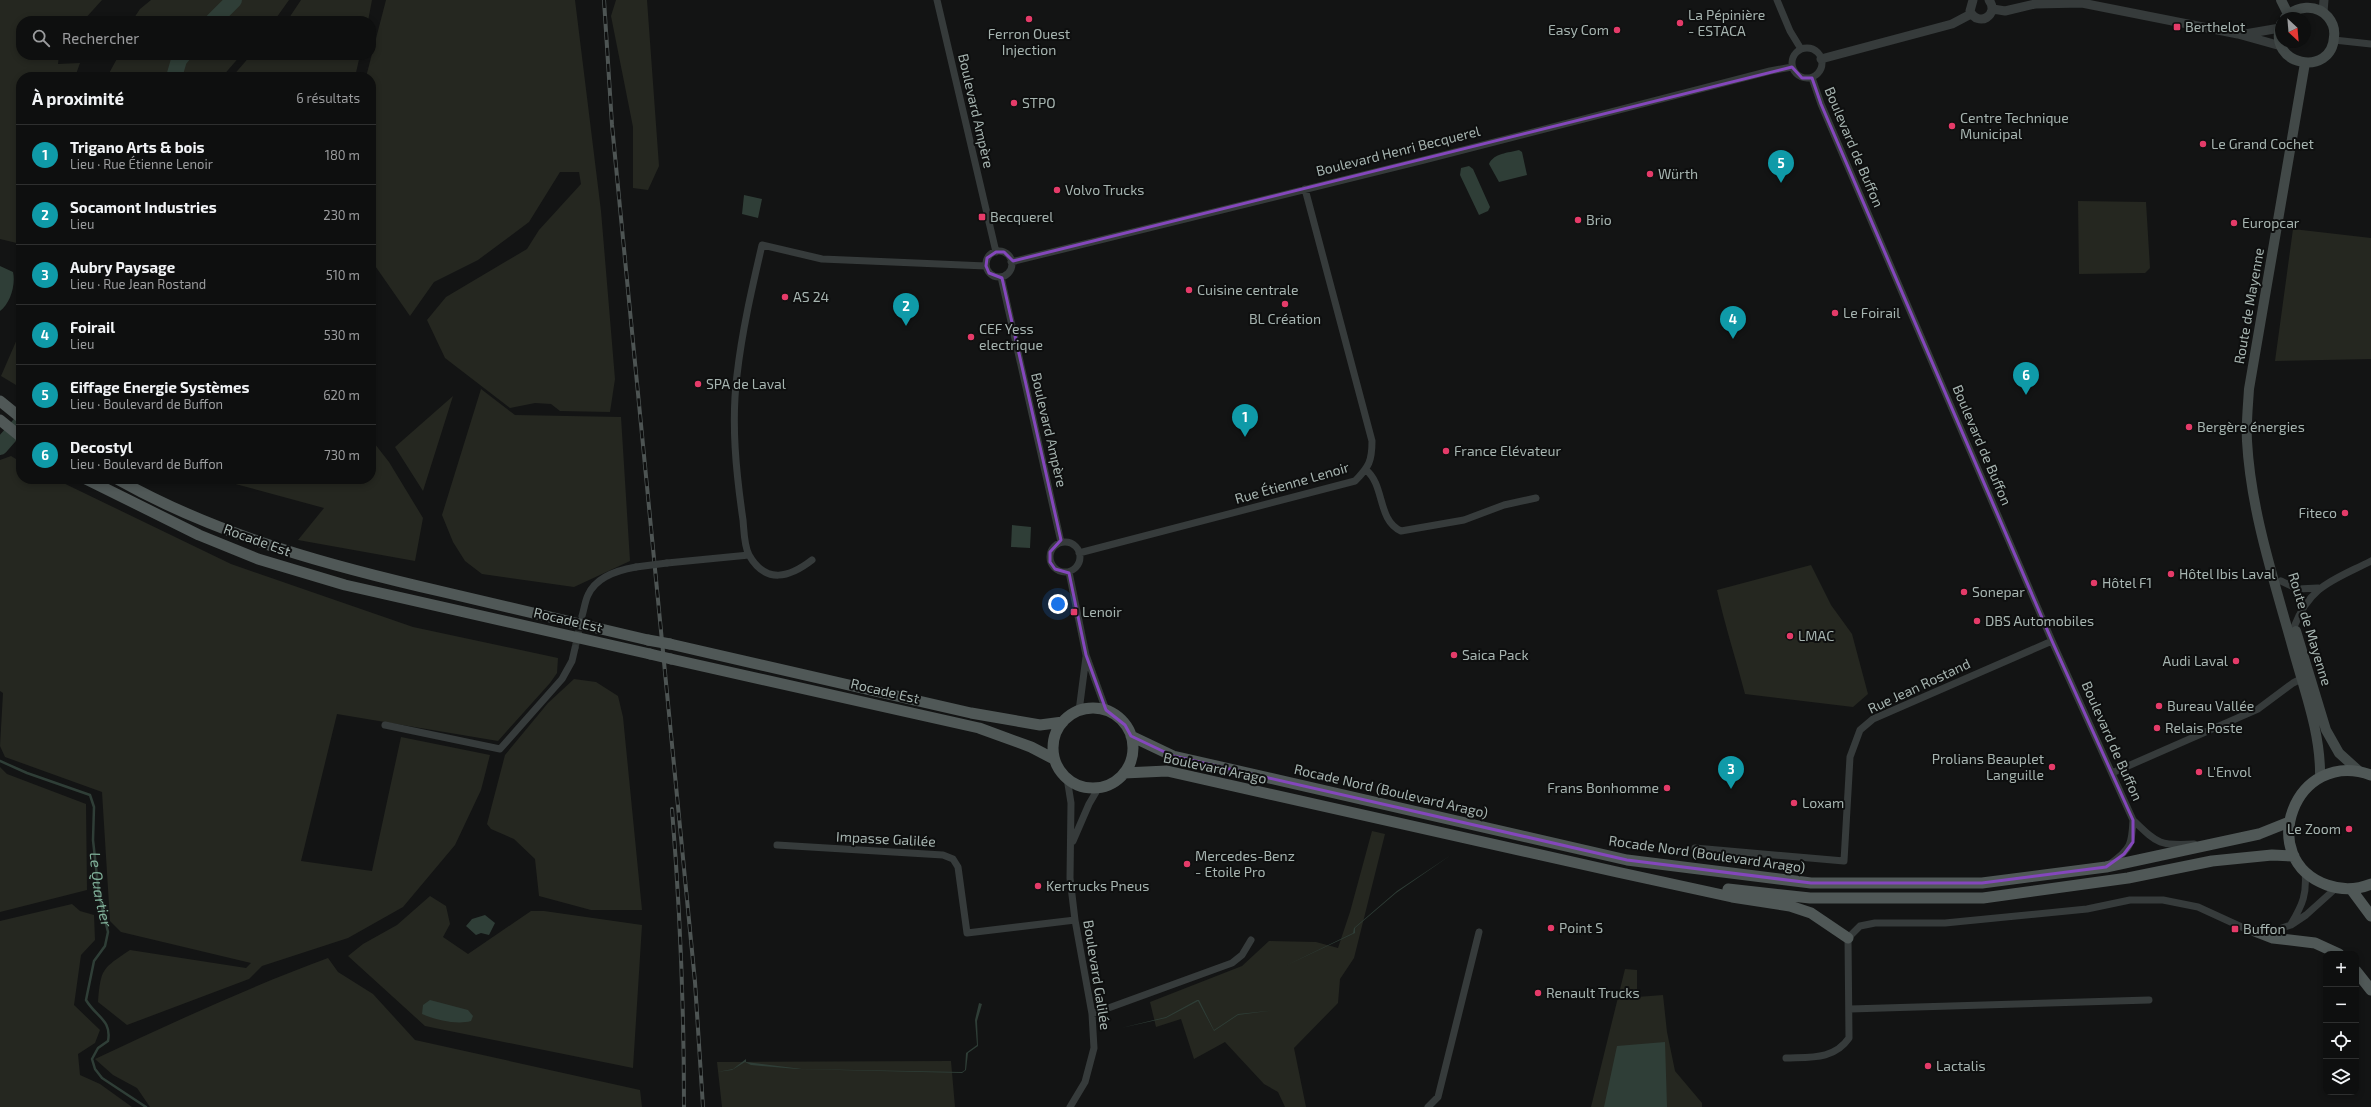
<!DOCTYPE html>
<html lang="fr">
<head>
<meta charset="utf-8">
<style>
  :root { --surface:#0e0f0f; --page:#171818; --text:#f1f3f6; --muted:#9b9c9e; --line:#2e2f2f; --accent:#e53b69 }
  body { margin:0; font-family:"Exo 2",sans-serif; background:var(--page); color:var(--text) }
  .controls { position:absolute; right:12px; bottom:12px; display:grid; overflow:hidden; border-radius:8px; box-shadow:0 2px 6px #0003 }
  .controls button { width:36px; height:36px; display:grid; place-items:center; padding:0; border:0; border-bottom:1px solid var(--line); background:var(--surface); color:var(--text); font:20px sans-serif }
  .compass { position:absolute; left:2275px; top:12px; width:36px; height:36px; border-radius:50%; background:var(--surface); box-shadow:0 2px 6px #0003; rotate:154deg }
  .you { position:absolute; left:1058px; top:604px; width:14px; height:14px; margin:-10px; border:3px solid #fff; border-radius:50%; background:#1a73e8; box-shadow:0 0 0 6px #1a73e833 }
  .badge { display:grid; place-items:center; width:26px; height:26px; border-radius:50%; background:var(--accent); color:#fff; font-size:13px; font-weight:700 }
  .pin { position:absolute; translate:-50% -33px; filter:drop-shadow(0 1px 2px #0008) }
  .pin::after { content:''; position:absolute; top:21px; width:14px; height:12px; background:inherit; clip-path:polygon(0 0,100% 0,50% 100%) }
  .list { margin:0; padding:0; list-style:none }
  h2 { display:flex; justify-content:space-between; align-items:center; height:52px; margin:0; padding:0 16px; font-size:17px }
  h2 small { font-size:13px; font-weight:400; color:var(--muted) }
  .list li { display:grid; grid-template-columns:26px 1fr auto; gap:12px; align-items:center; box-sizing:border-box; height:60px; padding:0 16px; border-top:1px solid var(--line) }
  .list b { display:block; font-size:15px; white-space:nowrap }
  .list p { margin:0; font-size:13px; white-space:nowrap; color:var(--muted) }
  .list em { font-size:13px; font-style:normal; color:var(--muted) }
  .icon { flex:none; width:22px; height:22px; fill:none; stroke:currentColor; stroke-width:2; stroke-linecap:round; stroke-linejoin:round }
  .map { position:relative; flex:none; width:2371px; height:1107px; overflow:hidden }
  .search { position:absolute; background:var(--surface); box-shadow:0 2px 6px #0003; left:16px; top:16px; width:360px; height:44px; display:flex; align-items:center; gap:10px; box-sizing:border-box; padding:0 14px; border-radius:16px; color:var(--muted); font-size:15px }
  .panel { position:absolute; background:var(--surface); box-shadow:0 2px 6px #0003; left:16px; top:72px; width:360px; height:412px; border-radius:16px }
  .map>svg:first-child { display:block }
  .green { fill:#252720 }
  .water { fill:#2f3e37 }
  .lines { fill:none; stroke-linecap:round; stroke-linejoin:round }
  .stream { stroke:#2f3e37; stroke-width:2.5 }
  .river { stroke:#2f3e37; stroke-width:16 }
  .minor-tunnel { stroke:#303433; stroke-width:7; stroke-dasharray:7 3.5; stroke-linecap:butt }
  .minor { stroke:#363b3b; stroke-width:7 }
  .tertiary { stroke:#363b3b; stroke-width:9 }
  .secondary { stroke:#424948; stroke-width:10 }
  .primary { stroke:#505857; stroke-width:11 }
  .rail-casing { stroke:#4d5453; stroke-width:4 }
  .rail { stroke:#0e0f0f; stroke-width:2.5; stroke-dasharray:8; stroke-linecap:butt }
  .minor-bridge { stroke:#363b3b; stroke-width:7 }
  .primary-bridge { stroke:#505857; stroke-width:11 }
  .marked { fill:none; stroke:#8447bc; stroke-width:3; stroke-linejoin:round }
  .poi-dot { fill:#e53b69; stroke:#0e0f0f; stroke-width:1.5 }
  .labels { text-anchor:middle; stroke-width:4; stroke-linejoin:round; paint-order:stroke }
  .poi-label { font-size:14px; fill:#a6b4b0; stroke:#0e0f0f; text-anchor:start }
  .street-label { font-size:14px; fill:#a6b4b0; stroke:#0e0f0f }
  .water-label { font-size:15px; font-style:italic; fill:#7ead97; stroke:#0e0f0f }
</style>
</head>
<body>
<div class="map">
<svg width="2371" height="1107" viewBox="0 0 2371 1107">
  <rect width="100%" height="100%" fill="#131414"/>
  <path class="green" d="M0 0H102L83 21H21V55H59L58 64 80 63 75 77H21V244L0 239Z
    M151 0H289L274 21H132L140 9Z
    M301 0H372L368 21H287Z
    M386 0H575L601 211 615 379 610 412 560 411 551 404 535 403 510 408 445 358 427 320 446 297 527 249 539 230 581 184 579 172H560L529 222 478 260 434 282 410 316 371 260V77H366Z
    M616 0H647L659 166 648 190 633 188V127L611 16Z
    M119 55H241L222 77H107Z
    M251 55H360L355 77H232Z
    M2078 201 2146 202 2150 268 2145 273 2079 274Z
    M2293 229 2371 238V359L2275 361Z
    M21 330V388L1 376Z
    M481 389 515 415 621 417 630 561 574 587 482 574 465 561 453 542 442 515Z
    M453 396 423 491 395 447Z
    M371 439 389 462 423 518 415 561 298 540 324 508 217 479H371Z
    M11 456 21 462V479H55L231 564 413 627 558 658 557 673 550 683 498 741 337 714 301 861 372 871 401 737 490 755 481 790 455 845 403 907 348 938 262 966 249 979 127 1025 98 1002C101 968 102 969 130 950L246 968 251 963 121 932 110 921 102 792 5 757 0 746 3 693 0 691V460Z
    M1811 565 1831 605 1852 634 1868 694 1853 707 1745 694C1736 659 1725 626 1717 590Z
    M574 679 596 682 618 696 623 717 642 910H591L539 896 535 859 514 839 491 829 487 824 505 755 548 703Z
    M0 767 7 774 86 804 87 890 0 912Z
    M1372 831 1385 834 1354 958 1340 979 1338 1003 1294 1048 1306 1107H1285L1278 1092 1264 1084 1225 1042 1194 1059 1181 1019 1156 1027 1150 1002 1242 966 1269 941 1316 942 1338 948 1350 912Z
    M430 896 446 906 450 924 443 937 468 954 531 911H544L642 925 633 1068 425 1026 348 956 363 944 397 925Z
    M72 904 80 911 94 915 95 940 81 955 74 1005 100 1030 95 1043 78 1054 80 1075 100 1084 132 1107H0V921Z
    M328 958 338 972 373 994 415 1040 640 1090 642 1107H150L137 1088 113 1075 95 1059C172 1023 249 987 328 958Z
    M1625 969 1637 970V997L1663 995 1667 1032 1675 1071 1702 1103V1107H1591Z
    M951 1061 955 1107H722L717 1062Z"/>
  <path class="water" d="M1519 150 1522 152 1527 175 1499 182 1489 164C1494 153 1508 153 1519 150Z
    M1469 166 1473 169 1490 207 1488 211 1479 215 1460 175 1461 168Z
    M744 195 762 199 758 218 742 214Z
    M0 266 13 272C16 285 10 304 0 311Z
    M1012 525 1031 527 1030 548 1011 547Z
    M1451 855 1396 893 1355 928V933L1283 967 1353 933 1354 928 1397 891Z
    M485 915 495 923 489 935 481 933 476 935 466 926 472 919Z
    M430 1000 468 1010 473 1016 471 1021C457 1025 435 1020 422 1014L423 1005Z
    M1197 1000H1199L1214 1030 1238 1014 1276 1010 1238 1015 1214 1031 1198 1001 1166 1018 1121 1028 1166 1017Z
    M979 1003 982 1004 977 1021 978 1046 968 1053 966 1070 962 1073 797 1069 751 1065 745 1062 732 1070 717 1072 733 1069 746 1059V1062L802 1069 962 1072 965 1070 966 1053 977 1045 975 1020Z
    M1665 1042 1667 1107H1604L1617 1046Z"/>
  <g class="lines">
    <path class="stream" id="s1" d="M0 761 27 773 90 795 94 807 93 840 99 895 108 932 105 946 94 961 86 1000C96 1017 112 1020 108 1041L98 1048 92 1059 95 1069 102 1078 146 1107"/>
    <path class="river" d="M213 21 234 0
      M174 77 179 60 183 55
      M0 447 21 423"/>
    <path class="minor-tunnel" d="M575 648 581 621"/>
    <path class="minor" d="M937 0 996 252
      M1777 0 1790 31 1801 49
      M2334 40 2371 44
      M1792 63a15 15 0 1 1 30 0a15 15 0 1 1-30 0Z
      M1812 78 1821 104 2052 641 2133 820C2158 844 2159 846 2194 844
      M986 264a13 13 0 1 1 26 0a13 13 0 1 1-26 0Z
      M1011 262 1424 160 1770 71 1792 67
      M1001 277 1061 542
      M1366 470C1385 485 1377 520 1401 531L1464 520 1504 505 1536 498
      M1050 557a15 15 0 1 1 30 0a15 15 0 1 1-30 0Z
      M1079 553 1355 481C1369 467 1372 461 1372 441L1305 189
      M812 560C790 577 766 585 749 555 744 546 744 530 743 520 736 472 731 423 737 375 742 331 752 288 762 245L822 259 986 266
      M667 563 749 555
      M1069 572 1086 655 1106 710
      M2281 581 2298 589 2318 588
      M582 616C584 610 585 601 588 595 596 577 618 570 636 567
      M2294 627C2310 585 2334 580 2371 561
      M1079 711 1086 657
      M385 725 500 749 562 679 572 661 575 648
      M2112 773 2258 709 2293 683 2301 679
      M1067 778 1071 803 1070 878 1075 920 1092 1014 1094 1048 1085 1082 1070 1107
      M1073 841 1089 804 1099 787
      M777 845 943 855 953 859 958 867 967 933 1075 920
      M1695 848 1844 861 1850 757 1860 730 1873 719 2052 641
      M2110 864C2131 849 2132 844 2133 820
      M2291 924C2303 904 2307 894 2305 871
      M1850 1009 2149 1000
      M1092 1014 1232 963 1242 955 1251 940
      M1786 1058C1810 1057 1834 1060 1849 1038L1848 938 1860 926 1875 923H1945L2087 909 2130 900H2163L2198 907 2246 929 2255 931 2276 930 2291 925 2306 915 2336 888
      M1428 1107 1438 1097 1479 932"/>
    <path class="tertiary" d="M1973 0 1970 11C1978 28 2000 15 1989 0
      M1993 9 2005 11 2035 4 2082 3 2238 34 2281 46
      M2323 12 2324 0
      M2245 34 2280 28
      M1821 59 1952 24 1971 14"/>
    <path class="secondary" d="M2281 0 2288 14
      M2281 24C2266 66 2332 78 2334 37 2335 30 2333 23 2328 17 2316 3 2296 6 2285 18
      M2305 63 2249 389C2248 406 2246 424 2247 441 2251 514 2276 586 2295 656 2306 695 2321 736 2320 777
      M2296 631 2326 730 2339 753 2360 772"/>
    <path class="primary" d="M0 401 21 418
      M0 420 21 437
      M86 479 199 535 258 559 345 585 650 654
      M117 479C220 537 334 567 448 593 515 609 582 624 648 640
      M670 644 971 713 1040 725 1063 722
      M671 659 979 728 1031 747 1054 759
      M1053 748a40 40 0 1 1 80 0a40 40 0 1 1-80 0Z
      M1131 736 1173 756 1627 860 1811 883H1982L2106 867 2259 834 2289 822
      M1124 773 1167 771 1617 872 1732 897 1790 906 1811 913 1848 938
      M2371 775C2295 747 2254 859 2327 885 2341 890 2356 890 2371 884
      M1728 889 1810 898H1983L2128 878 2212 861 2272 855 2294 856
      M2351 889 2371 916
      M2255 931 2273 938 2315 943 2339 954
      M2356 971 2371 990"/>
    <g class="rail-casing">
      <path id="rail" d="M604 0 612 125 695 982 703 1107
        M672 809C680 908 684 1008 684 1107"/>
    </g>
    <use href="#rail" class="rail"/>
    <path class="minor-bridge" d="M636 567 667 563"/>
    <path class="primary-bridge" d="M648 640 670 644
      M650 654 671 659"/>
  </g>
  <path class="marked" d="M1792 67 1802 78H1812L1821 104 2052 641 2133 820V842L2124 854 2106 867 1982 883H1811L1627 860 1173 756 1131 736 1125 725 1106 710 1086 655 1069 573 1055 569 1050 562V552L1061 540 1002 278 989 273 986 266 987 258 996 252H1004L1013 261Z"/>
  <g class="poi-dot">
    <circle cx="1029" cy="19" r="4"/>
    <circle cx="1680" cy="23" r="4"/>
    <rect x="2173" y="23" width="8" height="8" rx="2"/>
    <circle cx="1617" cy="30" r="4"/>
    <circle cx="1014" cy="103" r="4"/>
    <circle cx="1952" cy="126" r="4"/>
    <circle cx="2203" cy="144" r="4"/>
    <circle cx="1650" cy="174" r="4"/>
    <circle cx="1057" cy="190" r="4"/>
    <rect x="978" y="213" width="8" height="8" rx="2"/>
    <circle cx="1578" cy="220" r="4"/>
    <circle cx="2234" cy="223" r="4"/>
    <circle cx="1189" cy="290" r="4"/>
    <circle cx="785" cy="297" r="4"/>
    <circle cx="1285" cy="304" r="4"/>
    <circle cx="1835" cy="313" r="4"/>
    <circle cx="971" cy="337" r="4"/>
    <circle cx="698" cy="384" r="4"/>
    <circle cx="2189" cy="427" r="4"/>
    <circle cx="1446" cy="451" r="4"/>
    <circle cx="2345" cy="513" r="4"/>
    <circle cx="2171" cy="574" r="4"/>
    <circle cx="2094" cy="583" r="4"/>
    <circle cx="1964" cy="592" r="4"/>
    <rect x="1070" y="608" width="8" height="8" rx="2"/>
    <circle cx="1977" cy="621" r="4"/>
    <circle cx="1790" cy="636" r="4"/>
    <circle cx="1454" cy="655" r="4"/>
    <circle cx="2236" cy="661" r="4"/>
    <circle cx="2159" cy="706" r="4"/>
    <circle cx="2157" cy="728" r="4"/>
    <circle cx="2052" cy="767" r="4"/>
    <circle cx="2199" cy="772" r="4"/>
    <circle cx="1667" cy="788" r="4"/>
    <circle cx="1794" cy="803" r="4"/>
    <circle cx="2349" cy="829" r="4"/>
    <circle cx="1187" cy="864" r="4"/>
    <circle cx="1038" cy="886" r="4"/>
    <circle cx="1551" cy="928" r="4"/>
    <rect x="2231" y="925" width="8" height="8" rx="2"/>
    <circle cx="1538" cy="993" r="4"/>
    <circle cx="1928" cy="1066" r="4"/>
  </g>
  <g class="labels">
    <g class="poi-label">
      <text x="1688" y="20">La Pépinière<tspan x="1688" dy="16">- ESTACA</tspan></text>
      <text x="2185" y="32">Berthelot</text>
      <text x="1609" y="35" text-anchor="end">Easy Com</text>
      <text x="1029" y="39" text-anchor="middle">Ferron Ouest<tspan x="1029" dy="16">Injection</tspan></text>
      <text x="1022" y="108">STPO</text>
      <text x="1960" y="123">Centre Technique<tspan x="1960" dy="16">Municipal</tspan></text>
      <text x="2211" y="149">Le Grand Cochet</text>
      <text x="1658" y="179">Würth</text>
      <text x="1065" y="195">Volvo Trucks</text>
      <text x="990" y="222">Becquerel</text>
      <text x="1586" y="225">Brio</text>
      <text x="2242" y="228">Europcar</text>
      <text x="1197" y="295">Cuisine centrale</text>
      <text x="793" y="302">AS 24</text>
      <text x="1843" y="318">Le Foirail</text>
      <text x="1285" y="324" text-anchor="middle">BL Création</text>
      <text x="979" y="334">CEF Yess<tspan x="979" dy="16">electrique</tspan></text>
      <text x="706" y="389">SPA de Laval</text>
      <text x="2197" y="432">Bergère énergies</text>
      <text x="1454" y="456">France Elévateur</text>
      <text x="2337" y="518" text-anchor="end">Fiteco</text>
      <text x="2179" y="579">Hôtel Ibis Laval</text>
      <text x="2102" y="588">Hôtel F1</text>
      <text x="1972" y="597">Sonepar</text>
      <text x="1082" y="617">Lenoir</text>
      <text x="1985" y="626">DBS Automobiles</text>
      <text x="1798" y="641">LMAC</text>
      <text x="1462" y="660">Saica Pack</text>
      <text x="2228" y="666" text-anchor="end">Audi Laval</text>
      <text x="2167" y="711">Bureau Vallée</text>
      <text x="2165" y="733">Relais Poste</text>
      <text x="2044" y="764" text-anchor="end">Prolians Beauplet<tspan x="2044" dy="16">Languille</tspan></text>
      <text x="2207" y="777">L'Envol</text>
      <text x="1659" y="793" text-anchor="end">Frans Bonhomme</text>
      <text x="1802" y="808">Loxam</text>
      <text x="2341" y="834" text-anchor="end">Le Zoom</text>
      <text x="1195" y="861">Mercedes-Benz<tspan x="1195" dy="16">- Etoile Pro</tspan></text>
      <text x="1046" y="891">Kertrucks Pneus</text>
      <text x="1559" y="933">Point S</text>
      <text x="2243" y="934">Buffon</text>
      <text x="1546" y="998">Renault Trucks</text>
      <text x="1936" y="1071">Lactalis</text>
    </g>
    <g class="street-label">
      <text transform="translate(976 111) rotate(77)" y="5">Boulevard Ampère</text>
      <text transform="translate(1854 147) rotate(67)" y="5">Boulevard de Buffon</text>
      <text transform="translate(1398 151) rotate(-14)" y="5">Boulevard Henri Becquerel</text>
      <text transform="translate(2249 306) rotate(-80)" y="5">Route de Mayenne</text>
      <text transform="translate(1049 430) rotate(77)" y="5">Boulevard Ampère</text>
      <text transform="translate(1982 445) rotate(67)" y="5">Boulevard de Buffon</text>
      <text transform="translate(1292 483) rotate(-16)" y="5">Rue Étienne Lenoir</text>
      <text transform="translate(257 540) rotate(20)" y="5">Rocade Est</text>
      <text transform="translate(568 620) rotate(13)" y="5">Rocade Est</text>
      <text transform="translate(2310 629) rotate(73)" y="5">Route de Mayenne</text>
      <text transform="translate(1919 686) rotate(-25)" y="5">Rue Jean Rostand</text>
      <text transform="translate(885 691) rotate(13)" y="5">Rocade Est</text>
      <text transform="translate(2112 741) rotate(66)" y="5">Boulevard de Buffon</text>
      <text transform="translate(1215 768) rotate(12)" y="5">Boulevard Arago</text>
      <text transform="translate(1391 791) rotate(13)" y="5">Rocade Nord (Boulevard Arago)</text>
      <text transform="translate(886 839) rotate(3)" y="5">Impasse Galilée</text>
      <text transform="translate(1707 854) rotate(8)" y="5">Rocade Nord (Boulevard Arago)</text>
      <text transform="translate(1097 975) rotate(81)" y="5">Boulevard Galilée</text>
    </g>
    <g class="water-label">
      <text dy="5" stroke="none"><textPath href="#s1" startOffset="192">Le Quartier</textPath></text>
    </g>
  </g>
</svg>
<div class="controls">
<button>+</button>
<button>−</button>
<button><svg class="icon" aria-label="locate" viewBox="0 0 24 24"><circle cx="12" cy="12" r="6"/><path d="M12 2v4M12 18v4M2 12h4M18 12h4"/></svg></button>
<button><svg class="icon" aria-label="layers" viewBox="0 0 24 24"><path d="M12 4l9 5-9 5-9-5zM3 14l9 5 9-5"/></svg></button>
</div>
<svg class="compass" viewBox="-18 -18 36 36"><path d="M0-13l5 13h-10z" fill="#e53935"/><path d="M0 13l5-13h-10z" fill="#9b9c9e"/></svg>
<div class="you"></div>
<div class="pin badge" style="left:1245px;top:437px;background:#0f9aa8">1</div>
<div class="pin badge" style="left:906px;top:326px;background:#0f9aa8">2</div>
<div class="pin badge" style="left:1731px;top:789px;background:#0f9aa8">3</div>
<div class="pin badge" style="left:1733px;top:339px;background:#0f9aa8">4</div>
<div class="pin badge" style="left:1781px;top:183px;background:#0f9aa8">5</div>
<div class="pin badge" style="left:2026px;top:395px;background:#0f9aa8">6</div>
<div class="search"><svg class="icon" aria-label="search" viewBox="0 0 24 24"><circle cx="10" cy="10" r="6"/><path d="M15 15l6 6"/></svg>Rechercher</div>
<section class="panel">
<h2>À proximité<small>6 résultats</small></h2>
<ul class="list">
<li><span class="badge" style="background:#0f9aa8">1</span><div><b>Trigano Arts &amp; bois</b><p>Lieu · Rue Étienne Lenoir</p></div><em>180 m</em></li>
<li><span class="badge" style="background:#0f9aa8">2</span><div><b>Socamont Industries</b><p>Lieu</p></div><em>230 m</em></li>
<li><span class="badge" style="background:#0f9aa8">3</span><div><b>Aubry Paysage</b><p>Lieu · Rue Jean Rostand</p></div><em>510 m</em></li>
<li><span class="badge" style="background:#0f9aa8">4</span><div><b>Foirail</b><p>Lieu</p></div><em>530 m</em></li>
<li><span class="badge" style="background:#0f9aa8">5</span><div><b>Eiffage Energie Systèmes</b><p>Lieu · Boulevard de Buffon</p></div><em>620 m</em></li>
<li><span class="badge" style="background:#0f9aa8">6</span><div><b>Decostyl</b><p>Lieu · Boulevard de Buffon</p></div><em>730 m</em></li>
</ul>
</section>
</div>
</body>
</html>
